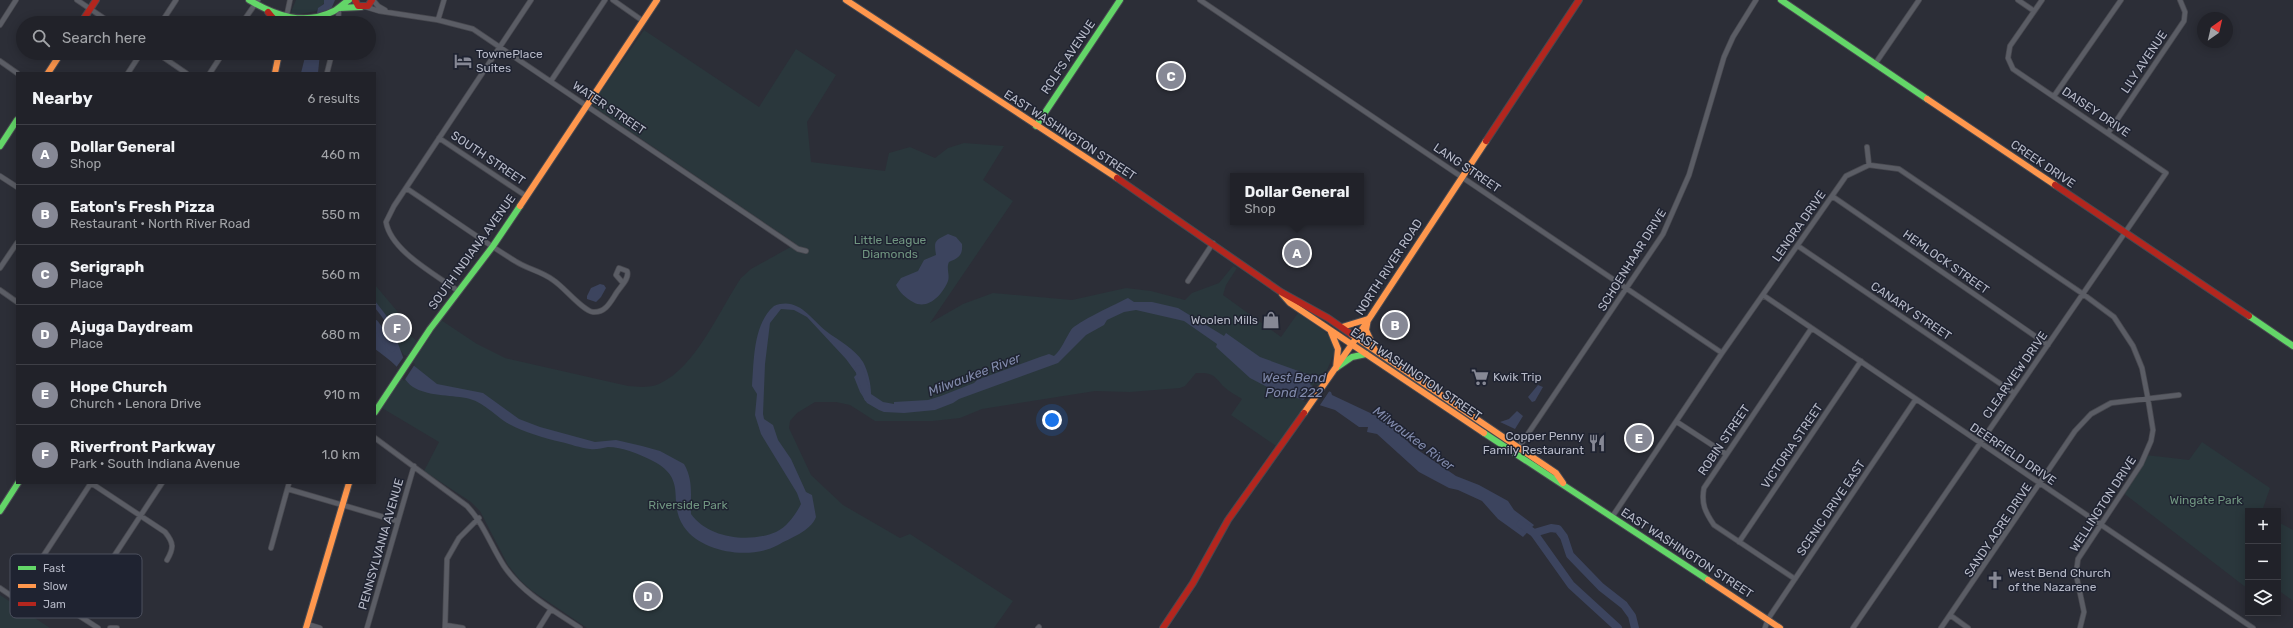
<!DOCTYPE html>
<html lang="en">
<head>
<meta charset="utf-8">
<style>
  :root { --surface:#212229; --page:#2d2f35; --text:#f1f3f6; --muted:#a2a4a8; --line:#3e3f46; --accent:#868895 }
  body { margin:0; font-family:Rubik,sans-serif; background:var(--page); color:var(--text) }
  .controls { position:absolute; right:12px; bottom:12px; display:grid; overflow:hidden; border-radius:0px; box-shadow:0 2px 10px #0003 }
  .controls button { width:36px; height:36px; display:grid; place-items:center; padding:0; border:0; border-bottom:1px solid var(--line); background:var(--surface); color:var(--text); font:20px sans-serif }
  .compass { position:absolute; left:2197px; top:12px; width:36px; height:36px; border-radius:50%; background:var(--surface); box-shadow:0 2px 10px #0003; rotate:34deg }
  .you { position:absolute; left:1052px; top:420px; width:14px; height:14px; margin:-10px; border:3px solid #fff; border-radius:50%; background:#1a73e8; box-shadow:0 0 0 6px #1a73e833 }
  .badge { display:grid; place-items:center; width:26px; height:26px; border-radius:50%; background:var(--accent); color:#fff; font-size:13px; font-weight:700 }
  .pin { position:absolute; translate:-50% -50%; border:2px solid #fff; box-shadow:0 1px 4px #0006 }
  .popup { position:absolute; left:1230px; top:173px; width:134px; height:52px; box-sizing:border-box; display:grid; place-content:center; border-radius:0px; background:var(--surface); filter:drop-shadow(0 1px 3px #0005); font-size:13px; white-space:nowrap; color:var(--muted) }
  .popup b { font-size:15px; color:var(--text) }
  .popup::after { content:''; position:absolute; left:50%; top:100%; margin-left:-8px; border:8px solid transparent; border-top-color:var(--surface) }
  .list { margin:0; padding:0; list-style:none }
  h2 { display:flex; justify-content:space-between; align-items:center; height:52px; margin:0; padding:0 16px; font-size:17px }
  h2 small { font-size:13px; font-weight:400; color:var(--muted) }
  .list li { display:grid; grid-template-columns:26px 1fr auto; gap:12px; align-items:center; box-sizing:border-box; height:60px; padding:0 16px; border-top:1px solid var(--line) }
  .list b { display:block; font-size:15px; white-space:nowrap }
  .list p { margin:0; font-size:13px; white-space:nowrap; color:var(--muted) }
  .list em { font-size:13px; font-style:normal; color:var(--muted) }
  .icon { flex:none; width:22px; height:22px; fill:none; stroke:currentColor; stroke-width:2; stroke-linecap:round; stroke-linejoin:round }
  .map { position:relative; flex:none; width:2293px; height:628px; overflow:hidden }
  .search { position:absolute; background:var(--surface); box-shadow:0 2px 10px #0003; left:16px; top:16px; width:360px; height:44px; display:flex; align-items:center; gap:10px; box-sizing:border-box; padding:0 14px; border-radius:22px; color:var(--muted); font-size:15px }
  .panel { position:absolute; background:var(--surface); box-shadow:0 2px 10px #0003; left:16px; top:72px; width:360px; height:412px; border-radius:0px }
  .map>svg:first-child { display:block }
  .green { fill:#2a373c }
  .water { fill:#3c445e }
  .pier { fill:#2c2e37 }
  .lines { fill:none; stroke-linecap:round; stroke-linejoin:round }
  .river { stroke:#3c445e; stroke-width:8 }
  .street-casing { stroke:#484950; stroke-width:6 }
  .fast-casing { stroke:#484950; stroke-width:8 }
  .slow-casing { stroke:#484950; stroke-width:8 }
  .jam-casing { stroke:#484950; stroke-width:8 }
  .street { stroke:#5b5d65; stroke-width:4.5 }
  .fast { stroke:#63d668; stroke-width:6 }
  .slow { stroke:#ff974d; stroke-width:6 }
  .jam { stroke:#b3261e; stroke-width:6 }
  .labels { text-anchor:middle; stroke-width:3; stroke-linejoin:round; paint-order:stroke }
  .poi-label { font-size:12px; fill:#b6b9c7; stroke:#1f2331; text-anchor:start }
  .street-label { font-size:12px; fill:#b6b9c7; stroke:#1f2331 }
  .park-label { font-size:12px; fill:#709580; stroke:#1f2331 }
  .water-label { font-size:13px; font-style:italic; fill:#818aab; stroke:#1f2331 }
  .key { fill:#1f2331; stroke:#4c505e; stroke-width:1 }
  .key-label { font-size:11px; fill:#b6b9c7 }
</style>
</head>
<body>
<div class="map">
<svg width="2293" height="628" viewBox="0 0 2293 628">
  <rect width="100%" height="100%" fill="#2c2e37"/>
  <path class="green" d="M296 0H324L325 2 316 11 294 15 291 12Z
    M644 30 759 107 796 49 836 75 807 122 811 162 885 171 889 153 910 147 935 158 948 148 964 143 1004 146 983 180 1013 201 930 323 963 304 993 293 1072 300 1126 288 1151 291 1185 300 1192 293 1219 283 1233 266 1237 268 1226 285 1223 295 1281 337 1298 313 1324 331 1335 343C1335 371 1293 422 1276 446L1231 415 1242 399C1236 395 1228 391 1223 386 1213 374 1212 373 1196 373L1185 386 1180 388 1130 392 1095 391 982 409 960 418 933 421H875L850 405 836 402H815L797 413 790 421 789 428 811 475 843 505 900 538 910 534 1013 601 994 628H587L531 590 520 580 508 565 480 511 471 502 424 471 439 442 382 408 441 320 477 344 505 358 628 386C638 387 649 388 659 384 696 367 719 311 741 278L751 269 796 244 593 106V103Z
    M375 285 397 311 408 334 417 341 406 358 396 343 381 309 375 304Z
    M2202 442 2270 488 2262 511H2248V589L2122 492 2146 455 2189 460Z
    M2278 522 2293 530V601L2278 590Z
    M0 595 50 628H0Z"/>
  <path class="water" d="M324 0H335L327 19 329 22 315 23 318 8 324 4Z
    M306 53H320L318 73H301Z
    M948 234 956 237 962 244C963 256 958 258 949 262 946 268 950 275 948 281 943 294 928 311 913 302 906 298 899 292 896 285L901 278 918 271 924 260 936 255C934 241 934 241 948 234Z
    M600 284 604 285 606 288 601 297 596 302 587 299V296L591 288Z
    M1128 298 1134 302H1152L1178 308 1224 336 1226 333 1260 357 1315 377 1310 385 1331 392 1332 395 1383 419 1398 431 1412 446 1456 476 1479 485 1508 501 1514 510 1534 525 1523 537 1498 519 1482 501 1458 490 1449 488 1419 472 1377 434 1367 432 1368 427H1359L1335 410 1275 391 1250 378 1216 347 1217 344 1184 321 1136 310 1124 312 1107 320 1104 325 1086 335 1058 363 959 399 953 403 935 410 904 413 884 412 879 410 867 403 860 392 854 377 857 374 846 359 807 317 794 310 781 309 770 323 765 364 763 414 764 419 773 425 778 440 791 459 806 492 812 495 816 517C811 531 790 538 778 545 751 560 702 553 684 527 666 501 690 479 651 460 639 454 622 447 608 447 602 448 596 450 590 449 580 448 570 444 561 442 544 438 524 432 509 424 495 416 483 401 466 398 450 395 427 396 413 387 405 382 402 373 396 366 390 360 382 354 375 349V319L385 343C394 330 383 318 375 308V301L389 319 403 357 437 384 483 393 519 419 540 427 595 442 616 440 642 446 660 451 684 464C694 481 690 497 691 514 709 539 750 543 776 532 787 527 796 514 801 504L797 493 761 434 755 415 757 394 752 386C754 361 753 324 774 306 798 296 811 319 826 331 839 341 854 348 863 362 868 371 871 384 871 394L883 402 894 404V402L928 400 941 396 974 383 977 380 1040 357 1049 354 1054 356C1062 349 1065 339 1071 330 1075 323 1118 303 1128 298Z
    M1538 385 1543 387 1535 401 1532 402 1528 397Z
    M1517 411 1523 416 1515 429 1500 422 1509 419Z"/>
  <path class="pier" d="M405 355 415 364 404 381 395 369Z
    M1314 384 1330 390 1318 408 1303 401Z"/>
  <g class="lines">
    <path class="river" d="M375 324 392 348
      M859 369 868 398
      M1521 524 1534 533 1571 585 1618 628
      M1534 533 1551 528 1558 529 1564 537 1570 555 1601 587 1624 605 1632 616 1635 628"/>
    <g class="street-casing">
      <path id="street" d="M77 0 111 23
        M373 0 378 6 385 10
        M613 0 643 21
        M1200 0 1722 353
        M2018 0 2034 11
        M366 7 379 11 438 20 473 29 798 249 806 251
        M286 19 290 0
        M438 20 444 0
        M161 23 176 0
        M242 23 258 0
        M338 23 339 8
        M0 25 16 0
        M157 53 186 73
        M0 61 17 73
        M1875 64 1919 0
        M128 73 141 53
        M210 73 223 53
        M327 73 332 53
        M551 81 605 0
        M2054 96 2121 0
        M2108 133 2184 21 2185 12 2180 0
        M439 138 526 196
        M1867 147 1869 165
        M0 176 17 187
        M406 188C442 212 478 238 515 261 527 269 541 271 553 280 563 286 583 311 593 312 606 313 611 301 617 292 621 286 630 278 627 271L619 268 616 275 623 283
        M1832 196 2048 345
        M1798 246 2014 393
        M0 268 17 243
        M1188 281 1213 243
        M0 290 17 302
        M458 291C435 274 391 251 386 222L394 206 531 0
        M1763 295 2253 628
        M1677 422 1726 454
        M375 438 467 506C484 524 491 546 504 566 522 593 553 610 580 628
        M1519 447 1663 234 1689 175 1724 57 1733 37 1756 0
        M91 483 165 532C174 543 174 548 167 560
        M288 489 397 521
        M1612 517 1722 353 1846 176 1869 165 1899 169 2083 294 2114 317 2133 346 2142 368 2148 399 2153 430 2151 441 2141 464 2078 559 2076 574 2084 612 2080 628
        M1739 542 1861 361
        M271 548 289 483
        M1795 579 1714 525C1705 512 1701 503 1704 488L1811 329
        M27 582 98 628
        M0 588 13 597 17 596 91 483
        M76 614 162 483
        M1950 615 1968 628
        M307 624 320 628
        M445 625 463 628
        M110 628H117
        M367 628 414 466
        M445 628 447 559 459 538 479 518
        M539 628 551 609
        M1038 628 1039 627
        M1765 628 1768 619 1916 399
        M1853 628 2166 173 2013 69 2008 58 2010 46 2042 0
        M1941 628 2075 431 2091 414 2111 403 2179 395"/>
    </g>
    <g class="fast-casing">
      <path id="fast" d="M249 0C276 16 304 26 334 11 339 8 344 3 349 0
        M1781 0 1927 99
        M339 8 361 7
        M1036 126 1120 0
        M0 146 17 120
        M2249 316 2293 346
        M1336 368 1352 357 1366 354
        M375 412 430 329 493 246 520 206
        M1484 433 1708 580
        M0 511 18 483"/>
    </g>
    <g class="slow-casing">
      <path id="slow" d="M846 0 1117 178
        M48 73 61 53
        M275 73 279 53
        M1927 99 2055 185
        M520 206 657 0
        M1282 294 1290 303 1484 433
        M1368 319 1366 330 1374 348
        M1342 327 1368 319
        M1331 332 1338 349 1336 368
        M1351 334 1556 473 1563 483
        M1304 413 1357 337 1486 141
        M1708 580 1780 628
        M306 628 349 483"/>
    </g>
    <g class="jam-casing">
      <path id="jam" d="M355 0 358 6H368L372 0
        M268 12 277 23
        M81 23 96 0
        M1486 141 1579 0
        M1117 178 1281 292 1328 318 1351 334
        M2055 185 2249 316
        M1163 628 1193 583 1228 520 1304 413"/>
    </g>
    <use href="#street" class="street"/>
    <use href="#fast" class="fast"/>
    <use href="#slow" class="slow"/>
    <use href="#jam" class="jam"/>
  </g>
  <defs>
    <g id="hotel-bare" transform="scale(1.38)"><path d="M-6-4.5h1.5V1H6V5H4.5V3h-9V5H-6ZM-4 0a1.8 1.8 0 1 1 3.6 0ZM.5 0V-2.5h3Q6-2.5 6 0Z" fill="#868895" stroke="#1f2331" stroke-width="2.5" paint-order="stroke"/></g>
    <g id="shop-bare" transform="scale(1.38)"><path d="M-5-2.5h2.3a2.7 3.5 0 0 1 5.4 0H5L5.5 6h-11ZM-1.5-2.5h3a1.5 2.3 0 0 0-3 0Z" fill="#868895" stroke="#1f2331" stroke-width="2.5" paint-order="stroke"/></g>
    <g id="supermarket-bare" transform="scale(1.38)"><path d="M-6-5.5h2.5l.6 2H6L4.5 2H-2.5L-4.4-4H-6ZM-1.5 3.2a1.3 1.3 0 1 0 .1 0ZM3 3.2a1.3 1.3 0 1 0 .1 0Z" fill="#868895" stroke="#1f2331" stroke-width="2.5" paint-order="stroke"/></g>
    <g id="restaurant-bare" transform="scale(1.38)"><path d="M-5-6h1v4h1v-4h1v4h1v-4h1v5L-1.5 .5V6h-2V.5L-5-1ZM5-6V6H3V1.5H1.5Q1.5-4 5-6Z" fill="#868895" stroke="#1f2331" stroke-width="2.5" paint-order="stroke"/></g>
    <g id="church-bare" transform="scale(1.38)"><path d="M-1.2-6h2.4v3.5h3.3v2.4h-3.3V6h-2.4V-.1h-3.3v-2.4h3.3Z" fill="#868895" stroke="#1f2331" stroke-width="2.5" paint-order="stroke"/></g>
  </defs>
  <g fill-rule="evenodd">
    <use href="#hotel-bare" x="463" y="61"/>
    <use href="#shop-bare" x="1271" y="320"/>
    <use href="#supermarket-bare" x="1480" y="377"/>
    <use href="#restaurant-bare" x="1597" y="443"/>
    <use href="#church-bare" x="1995" y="580"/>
  </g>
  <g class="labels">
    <g class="poi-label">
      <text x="476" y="58">TownePlace<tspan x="476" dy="14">Suites</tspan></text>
      <text x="1258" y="324" text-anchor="end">Woolen Mills</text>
      <text x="1493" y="381">Kwik Trip</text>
      <text x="1584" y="440" text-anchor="end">Copper Penny<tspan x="1584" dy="14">Family Restaurant</tspan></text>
      <text x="2008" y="577">West Bend Church<tspan x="2008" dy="14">of the Nazarene</tspan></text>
    </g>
    <g class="street-label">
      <text transform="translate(1068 57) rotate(-56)" y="4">ROLFS AVENUE</text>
      <text transform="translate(2144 62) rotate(-56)" y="4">LILY AVENUE</text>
      <text transform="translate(609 108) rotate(34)" y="4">WATER STREET</text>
      <text transform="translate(2096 112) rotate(34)" y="4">DAISEY DRIVE</text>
      <text transform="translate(1070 135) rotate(33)" y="4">EAST WASHINGTON STREET</text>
      <text transform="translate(488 158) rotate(34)" y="4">SOUTH STREET</text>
      <text transform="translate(2043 164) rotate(34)" y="4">CREEK DRIVE</text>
      <text transform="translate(1467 168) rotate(34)" y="4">LANG STREET</text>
      <text transform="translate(1799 226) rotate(-55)" y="4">LENORA DRIVE</text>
      <text transform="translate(472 252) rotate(-54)" y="4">SOUTH INDIANA AVENUE</text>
      <text transform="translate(1632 260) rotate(-58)" y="4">SCHOENHAAR DRIVE</text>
      <text transform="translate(1946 262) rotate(35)" y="4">HEMLOCK STREET</text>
      <text transform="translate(1389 267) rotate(-57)" y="4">NORTH RIVER ROAD</text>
      <text transform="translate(1911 311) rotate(34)" y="4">CANARY STREET</text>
      <text transform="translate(1416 374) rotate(34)" y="4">EAST WASHINGTON STREET</text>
      <text transform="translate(2015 375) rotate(-55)" y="4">CLEARVIEW DRIVE</text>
      <text transform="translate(1724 440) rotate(-56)" y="4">ROBIN STREET</text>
      <text transform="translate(1792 446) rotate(-56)" y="4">VICTORIA STREET</text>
      <text transform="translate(2013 454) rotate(34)" y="4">DEERFIELD DRIVE</text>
      <text transform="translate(2103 504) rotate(-57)" y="4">WELLINGTON DRIVE</text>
      <text transform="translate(1831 508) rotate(-56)" y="4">SCENIC DRIVE EAST</text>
      <text transform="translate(1998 530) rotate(-56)" y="4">SANDY ACRE DRIVE</text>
      <text transform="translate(381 544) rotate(-74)" y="4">PENNSYLVANIA AVENUE</text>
      <text transform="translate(1687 553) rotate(33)" y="4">EAST WASHINGTON STREET</text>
    </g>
    <g class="park-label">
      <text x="890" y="244">Little League<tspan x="890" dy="14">Diamonds</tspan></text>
      <text x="2206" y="504">Wingate Park</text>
      <text x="688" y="509">Riverside Park</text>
    </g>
    <g class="water-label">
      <text transform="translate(974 374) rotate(-21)" y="5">Milwaukee River</text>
      <text x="1294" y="382">West Bend<tspan x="1294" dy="15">Pond 222</tspan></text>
      <text transform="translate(1414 438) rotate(37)" y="5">Milwaukee River</text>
    </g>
  </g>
  <rect x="10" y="554" width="132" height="64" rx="6" class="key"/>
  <rect x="18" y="566" width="18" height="4" fill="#63d668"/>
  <rect x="18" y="584" width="18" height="4" fill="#ff974d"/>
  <rect x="18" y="602" width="18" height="4" fill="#b3261e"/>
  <g class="key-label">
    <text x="43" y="572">Fast</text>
    <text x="43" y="590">Slow</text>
    <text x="43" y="608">Jam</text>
  </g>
</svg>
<div class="controls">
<button>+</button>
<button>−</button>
<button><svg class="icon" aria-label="layers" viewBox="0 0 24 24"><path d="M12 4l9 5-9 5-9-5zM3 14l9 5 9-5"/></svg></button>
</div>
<svg class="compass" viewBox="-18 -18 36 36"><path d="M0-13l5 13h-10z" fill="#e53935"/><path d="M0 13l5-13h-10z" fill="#a2a4a8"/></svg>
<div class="you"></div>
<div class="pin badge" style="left:1297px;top:253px">A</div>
<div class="popup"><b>Dollar General</b>Shop</div>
<div class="pin badge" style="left:1395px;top:325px">B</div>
<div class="pin badge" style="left:1171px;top:76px">C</div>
<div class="pin badge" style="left:648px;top:596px">D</div>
<div class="pin badge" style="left:1639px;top:438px">E</div>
<div class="pin badge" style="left:397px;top:328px">F</div>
<div class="search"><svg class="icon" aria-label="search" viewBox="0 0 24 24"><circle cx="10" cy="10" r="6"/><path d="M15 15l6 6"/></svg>Search here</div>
<section class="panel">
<h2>Nearby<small>6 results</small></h2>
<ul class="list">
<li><span class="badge">A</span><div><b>Dollar General</b><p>Shop</p></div><em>460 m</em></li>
<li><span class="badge">B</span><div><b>Eaton's Fresh Pizza</b><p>Restaurant · North River Road</p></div><em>550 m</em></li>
<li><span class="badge">C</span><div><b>Serigraph</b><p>Place</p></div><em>560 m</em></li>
<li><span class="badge">D</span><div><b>Ajuga Daydream</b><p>Place</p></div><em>680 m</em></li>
<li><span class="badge">E</span><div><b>Hope Church</b><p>Church · Lenora Drive</p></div><em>910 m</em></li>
<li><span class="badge">F</span><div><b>Riverfront Parkway</b><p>Park · South Indiana Avenue</p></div><em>1.0 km</em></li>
</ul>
</section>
</div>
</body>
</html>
